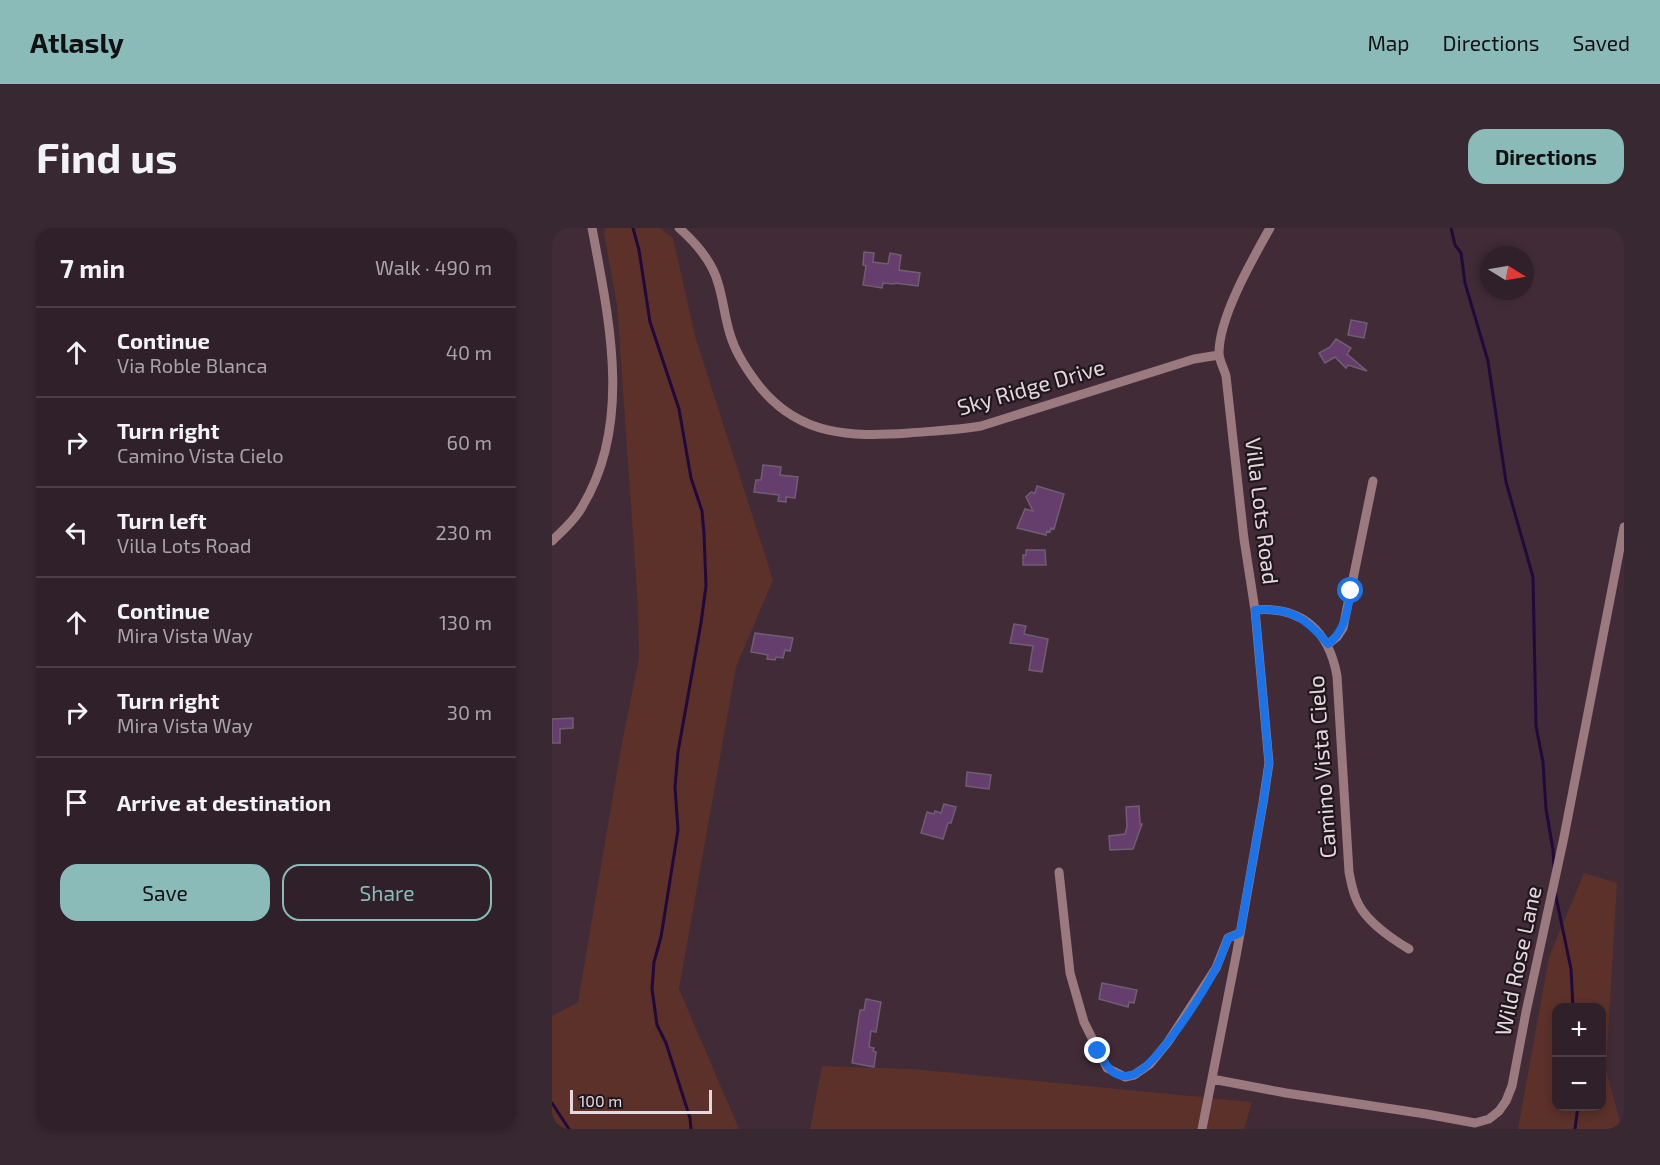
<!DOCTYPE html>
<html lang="en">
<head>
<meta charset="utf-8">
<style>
  :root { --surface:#302029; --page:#382831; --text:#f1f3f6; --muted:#a8a3a8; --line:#4b3e46; --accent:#8bbbb9 }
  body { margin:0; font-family:"Exo 2",sans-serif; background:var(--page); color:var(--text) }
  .controls { position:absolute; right:18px; bottom:18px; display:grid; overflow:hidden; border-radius:12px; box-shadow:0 3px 9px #0003 }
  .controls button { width:54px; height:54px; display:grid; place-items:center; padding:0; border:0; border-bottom:2px solid var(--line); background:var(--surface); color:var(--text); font:30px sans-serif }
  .compass { position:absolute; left:928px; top:18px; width:54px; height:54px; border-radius:50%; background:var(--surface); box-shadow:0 3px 9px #0003; rotate:101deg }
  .scale { position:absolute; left:18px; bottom:15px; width:142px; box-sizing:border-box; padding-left:6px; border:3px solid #e6d7df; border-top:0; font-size:16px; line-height:21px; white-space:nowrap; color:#e6d7df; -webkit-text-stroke:4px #20171c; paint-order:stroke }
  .stop { position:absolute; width:18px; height:18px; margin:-14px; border:4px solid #1a73e8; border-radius:50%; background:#fff }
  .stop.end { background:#1a73e8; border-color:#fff; box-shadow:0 2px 6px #0008 }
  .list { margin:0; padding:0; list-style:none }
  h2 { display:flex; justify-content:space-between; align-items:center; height:78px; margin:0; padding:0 24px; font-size:26px }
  h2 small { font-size:20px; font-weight:400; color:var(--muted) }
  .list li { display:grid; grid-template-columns:39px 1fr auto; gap:18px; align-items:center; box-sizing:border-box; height:90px; padding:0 24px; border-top:2px solid var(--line) }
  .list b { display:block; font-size:22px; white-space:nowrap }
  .list p { margin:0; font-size:20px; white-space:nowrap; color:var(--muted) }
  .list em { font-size:20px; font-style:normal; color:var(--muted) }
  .actions { display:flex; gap:12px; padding:18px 24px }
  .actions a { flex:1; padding:14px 0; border:2px solid var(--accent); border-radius:18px; text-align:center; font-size:21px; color:var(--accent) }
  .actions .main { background:var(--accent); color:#111 }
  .icon { flex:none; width:33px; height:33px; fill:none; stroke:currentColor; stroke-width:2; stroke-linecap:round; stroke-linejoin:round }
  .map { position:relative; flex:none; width:1072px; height:901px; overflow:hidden; border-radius:18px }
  header { display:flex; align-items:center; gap:36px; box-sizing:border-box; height:84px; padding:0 30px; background:var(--accent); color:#111 }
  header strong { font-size:28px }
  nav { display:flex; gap:33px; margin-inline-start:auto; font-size:21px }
  .intro { display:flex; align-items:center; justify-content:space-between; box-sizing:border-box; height:144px; padding:0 36px }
  h1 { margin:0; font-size:42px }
  .button { padding:15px 27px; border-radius:18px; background:var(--accent); color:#111; font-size:21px; font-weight:700 }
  main { display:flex; gap:36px; padding:0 36px }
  aside { flex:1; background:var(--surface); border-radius:18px; box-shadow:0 3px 9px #0003 }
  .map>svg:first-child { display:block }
  .green { fill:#5b312a; fill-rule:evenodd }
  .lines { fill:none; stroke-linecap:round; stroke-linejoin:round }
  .stream { stroke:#200a3c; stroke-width:3 }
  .building { fill:#663e6e; stroke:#6f5e72; stroke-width:1.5 }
  .minor { stroke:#9a797f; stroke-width:9 }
  .route { stroke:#1a73e8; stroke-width:8 }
  .labels { text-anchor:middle; stroke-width:4.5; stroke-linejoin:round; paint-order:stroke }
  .street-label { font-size:22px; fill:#e6d7df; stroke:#20171c }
</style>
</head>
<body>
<header>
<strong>Atlasly</strong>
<nav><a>Map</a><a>Directions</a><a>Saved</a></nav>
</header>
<div class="intro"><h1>Find us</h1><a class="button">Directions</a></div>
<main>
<aside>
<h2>7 min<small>Walk · 490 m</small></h2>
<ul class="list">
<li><svg class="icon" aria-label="ahead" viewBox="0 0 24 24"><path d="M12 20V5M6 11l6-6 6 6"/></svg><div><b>Continue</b><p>Via Roble Blanca</p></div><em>40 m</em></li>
<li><svg class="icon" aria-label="right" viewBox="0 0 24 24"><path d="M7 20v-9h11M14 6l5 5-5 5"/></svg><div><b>Turn right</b><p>Camino Vista Cielo</p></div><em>60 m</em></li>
<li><svg class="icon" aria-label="left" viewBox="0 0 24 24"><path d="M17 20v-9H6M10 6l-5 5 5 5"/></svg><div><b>Turn left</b><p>Villa Lots Road</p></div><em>230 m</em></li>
<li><svg class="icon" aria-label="ahead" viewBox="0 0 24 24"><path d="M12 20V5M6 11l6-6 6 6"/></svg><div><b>Continue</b><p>Mira Vista Way</p></div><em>130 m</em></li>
<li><svg class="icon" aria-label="right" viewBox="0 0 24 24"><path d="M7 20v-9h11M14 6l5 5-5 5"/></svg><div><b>Turn right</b><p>Mira Vista Way</p></div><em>30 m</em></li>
<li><svg class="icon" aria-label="arrive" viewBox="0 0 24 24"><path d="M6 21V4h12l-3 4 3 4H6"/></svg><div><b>Arrive at destination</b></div></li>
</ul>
<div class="actions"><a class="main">Save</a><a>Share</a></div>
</aside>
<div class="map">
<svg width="1072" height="901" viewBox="0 0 1072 901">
  <rect width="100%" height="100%" fill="#402b37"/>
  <path class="green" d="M53 0H108L121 10 143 108 221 352 184 439 127 761 187 901H0V788L26 774 69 520 87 430 86 378 65 77 52 6Z
    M1032 645 1065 655 1054 842 1070 901H966L997 729ZM1005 780H1050V878H1005Z
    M270 838 361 841 700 874 692 901H258Z"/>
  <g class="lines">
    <path class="stream" d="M81 0 87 22 98 94 127 181 139 250 150 283 152 306 154 358 149 395 126 524 123 559 126 602 109 709 102 734 100 761 105 797 114 815 138 890 139 901
      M899 0 903 17 909 25 913 55 936 133 954 254 981 349 984 498 991 534 994 581 1001 622 1002 640
      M1003 664 1019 741 1021 780
      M0 875 17 901
      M1023 901 1026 878"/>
  </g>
  <path class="building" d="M312 24 322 25 321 34 336 36 338 25 349 27 347 42 368 45 366 58 343 55 342 56 331 55 330 60 311 57 314 38 311 37Z
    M799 92 815 95 812 110 796 107Z
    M784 111 799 120 795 126 815 143 796 137 794 140 783 129 773 135 767 125 778 119Z
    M211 237 229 239 228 247 246 249 243 270 234 269V274L226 273 227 267 202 264 204 252H209Z
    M485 258 512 266 502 301 499 300 498 304 495 303 494 307 465 300 473 281 481 283 474 269 479 264 483 265Z
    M474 322H493L494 337H471V327H474Z
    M462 396 474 398 472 406 496 411 490 444 477 442 481 418 458 415Z
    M203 405 241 410 238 423 233 422 231 430 224 429 223 432 215 431 216 427 199 424Z
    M21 490V500L8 501V515H0V491Z
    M415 544 439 547 437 561 414 558Z
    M392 576 404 579 399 595H396L391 611 369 605 375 584 382 586 383 583 389 585Z
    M587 578 588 596H590L581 621 558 622 557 608 573 606 575 599 574 579Z
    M550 755 585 762 582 775 577 774 576 779 547 771Z
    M314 771 329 774 324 804 319 803 317 819 322 820 321 823 324 824 322 839 300 835 308 782H312Z"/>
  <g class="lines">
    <path class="minor" d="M127 0C144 15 160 33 166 55 172 74 173 94 180 112 186 129 197 145 208 159 248 208 298 209 357 205 381 203 405 202 429 198L642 131 667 127
      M0 313C10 303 23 292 30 279 81 195 57 91 40 0
      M703 382C750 378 777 403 785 448L797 644C799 655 801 667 807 677 816 694 840 711 857 721
      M776 416 785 409 791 400 821 253
      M507 644 518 745 532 794 555 840 573 849 582 847 598 836 616 814 664 740 676 710 688 705
      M660 851 734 865 874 886 923 895 937 891 947 883 954 873 960 858 974 784 1012 609 1072 299
      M650 901 685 723 711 575 717 535 703 382 692 311 674 148C672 141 667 132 667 125 667 89 700 32 718 0"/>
  </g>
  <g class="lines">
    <path class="route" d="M546 823C553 835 559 849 575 848 600 848 652 763 664 740 669 731 672 720 676 710L688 705 711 575 717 535 703 382C738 379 754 390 776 416 793 403 795 384 799 363"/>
  </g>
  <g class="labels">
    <g class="street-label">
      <text transform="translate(479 159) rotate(-16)" y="8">Sky Ridge Drive</text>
      <text transform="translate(710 283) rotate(83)" y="8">Villa Lots Road</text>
      <text transform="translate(770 539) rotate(-94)" y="8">Camino Vista Cielo</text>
      <text transform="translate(966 733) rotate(-78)" y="8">Wild Rose Lane</text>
    </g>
  </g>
</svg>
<div class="controls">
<button>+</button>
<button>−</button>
</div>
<svg class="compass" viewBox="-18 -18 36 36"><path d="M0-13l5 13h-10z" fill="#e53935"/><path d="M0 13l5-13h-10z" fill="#a8a3a8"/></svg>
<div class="scale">100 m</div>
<div class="stop" style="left:799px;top:363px"></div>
<div class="stop end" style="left:546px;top:823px"></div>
</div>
</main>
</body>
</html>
